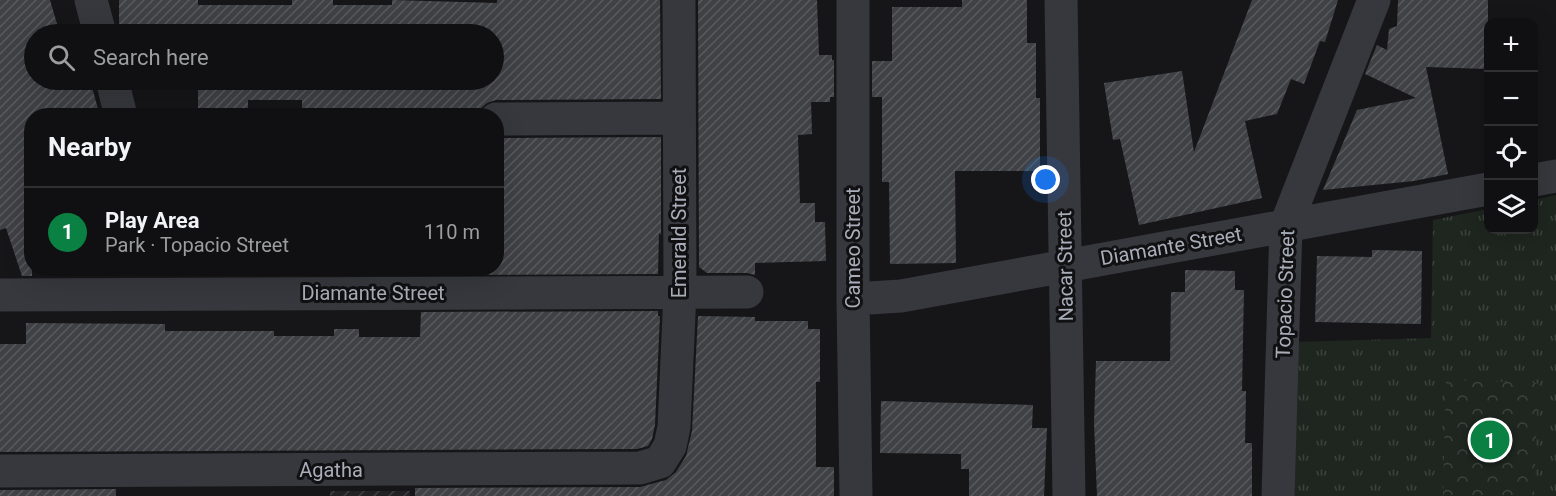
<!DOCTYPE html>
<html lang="en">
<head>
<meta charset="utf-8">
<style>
  :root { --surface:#101012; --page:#1e1e20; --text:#f1f3f6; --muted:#9c9d9f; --line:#303032; --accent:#0b8043 }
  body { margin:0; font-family:Roboto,sans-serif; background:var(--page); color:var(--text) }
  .controls { position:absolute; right:18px; top:18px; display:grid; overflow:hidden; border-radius:12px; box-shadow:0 6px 24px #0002 }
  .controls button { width:54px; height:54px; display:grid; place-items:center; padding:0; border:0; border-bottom:2px solid var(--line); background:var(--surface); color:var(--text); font:30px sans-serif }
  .you { position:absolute; left:1046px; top:180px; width:21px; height:21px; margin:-15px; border:4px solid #fff; border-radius:50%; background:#1a73e8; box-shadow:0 0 0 9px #1a73e833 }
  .badge { display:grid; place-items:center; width:39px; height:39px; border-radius:50%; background:var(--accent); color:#fff; font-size:20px; font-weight:700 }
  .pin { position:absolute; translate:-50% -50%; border:3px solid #fff; box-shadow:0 2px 6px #0006 }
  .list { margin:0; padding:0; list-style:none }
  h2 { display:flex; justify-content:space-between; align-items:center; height:78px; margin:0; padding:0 24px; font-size:26px }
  h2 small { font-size:20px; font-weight:400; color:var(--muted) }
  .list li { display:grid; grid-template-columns:39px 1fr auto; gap:18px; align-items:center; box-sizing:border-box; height:90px; padding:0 24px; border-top:2px solid var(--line) }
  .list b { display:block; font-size:22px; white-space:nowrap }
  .list p { margin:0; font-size:20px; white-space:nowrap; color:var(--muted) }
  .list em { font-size:20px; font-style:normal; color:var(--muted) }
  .icon { flex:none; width:33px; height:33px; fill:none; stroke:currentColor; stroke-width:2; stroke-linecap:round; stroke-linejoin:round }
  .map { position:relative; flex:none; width:1556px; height:496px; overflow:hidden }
  .search { position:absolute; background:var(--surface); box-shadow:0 6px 24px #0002; left:24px; top:24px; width:480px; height:66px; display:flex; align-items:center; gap:15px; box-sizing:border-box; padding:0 21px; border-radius:33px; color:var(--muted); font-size:22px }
  .panel { position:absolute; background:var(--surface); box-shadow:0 6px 24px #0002; left:24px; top:108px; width:480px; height:168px; border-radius:24px }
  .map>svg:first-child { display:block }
  .industrial { fill:url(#industrial-furrows) }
  .grass { fill:url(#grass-tufts) }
  .forest { fill:url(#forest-crowns) }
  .building { fill:url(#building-hatch) }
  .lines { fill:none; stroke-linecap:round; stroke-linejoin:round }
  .minor { stroke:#37383d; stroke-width:33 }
  .labels { text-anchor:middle; stroke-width:6; stroke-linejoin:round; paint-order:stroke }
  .street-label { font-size:20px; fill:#a8adb8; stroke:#111113 }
</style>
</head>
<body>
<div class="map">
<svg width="1556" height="496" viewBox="0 0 1556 496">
  <defs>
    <pattern id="industrial-furrows" width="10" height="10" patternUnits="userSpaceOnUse" patternTransform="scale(1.5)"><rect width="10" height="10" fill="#222225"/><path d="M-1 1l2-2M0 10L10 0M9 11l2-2" fill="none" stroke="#3f3f43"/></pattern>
    <pattern id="grass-tufts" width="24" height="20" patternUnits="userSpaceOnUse" patternTransform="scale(1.5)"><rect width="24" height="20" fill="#1e261f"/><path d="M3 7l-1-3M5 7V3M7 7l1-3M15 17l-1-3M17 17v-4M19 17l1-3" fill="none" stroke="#3c433d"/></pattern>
    <pattern id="forest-crowns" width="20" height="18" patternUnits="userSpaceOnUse" patternTransform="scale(1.5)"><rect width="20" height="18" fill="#1e261f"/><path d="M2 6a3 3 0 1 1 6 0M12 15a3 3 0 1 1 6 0" fill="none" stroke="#3c433d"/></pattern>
    <pattern id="building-hatch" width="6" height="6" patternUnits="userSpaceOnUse" patternTransform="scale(1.5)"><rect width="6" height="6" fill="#404145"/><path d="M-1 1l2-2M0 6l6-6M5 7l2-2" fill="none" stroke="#595a5e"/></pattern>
  </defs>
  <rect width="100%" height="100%" fill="#161618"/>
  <path class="industrial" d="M330 491H410V496H330Z"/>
  <path class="grass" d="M1556 195V496H1292L1295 342 1431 338 1433 220 1488 209V230H1534V200Z"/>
  <path class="forest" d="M1446 380 1538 383 1534 496H1443Z"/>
  <path class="building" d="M0 0H50L60 34H34V80H90L100 116H32V276H22L6 228 0 230Z
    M119 0H198V5H292V0H333V5H392V0L497 3V0H660L661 99 496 100 487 103 480 109H419V111L302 108V100H248V108H198V80H494V34H119Z
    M698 0H817L819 55H832V60H834V97H830V102H811L812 134 798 135 800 203H815V222H825L826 261 755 263V275L747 273H707L699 267Z
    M962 0H1027V43H1036V98H1040V171H955L956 263 890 264 889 182H882V97H872V61H892V7H962Z
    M1252 0H1338L1325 42 1320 41 1304 84 1291 79 1277 114 1245 121 1262 198 1139 225 1120 139 1113 140 1104 83 1182 71 1194 152Z
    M1398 0H1488V69L1426 67 1448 174 1414 181 1323 190 1357 110 1416 98 1365 74 1377 45 1387 50 1389 29 1397 26Z
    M661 137V235L659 233 658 274 422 275V268H496V138Z
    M1372 250 1422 251 1421 324 1315 322 1317 256 1372 257Z
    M1185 270 1235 271V290H1244L1242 391H1246L1245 443H1252V496H1097L1094 424 1096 361H1170L1171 292H1185Z
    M658 311V316H660L655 425 652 439 648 446 637 449 0 452V344H26V323L165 324V331H274V336H334V329H359V337H420L421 312Z
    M698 316 755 317V321H808V329H820V382H816V467H834V496H415V488L640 487 666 480 676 472 686 456 692 431Z
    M881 401 1033 405 1032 428H1047L1044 496H969V469H961V454L880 453Z
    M116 489V496H0V490Z"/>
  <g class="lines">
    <path class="minor" d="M91 0 100 34
      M853 0V299L856 496
      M1061 0 1069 496
      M112 80 121 116
      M496 119 678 118
      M1534 180 1556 176
      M0 295 747 292
      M853 299 901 296 1488 189
      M0 471 640 468 660 462 670 446 674 427 680 292 679 0
      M1278 496 1286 225 1374 0"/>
  </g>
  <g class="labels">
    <g class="street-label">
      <text transform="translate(679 233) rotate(-90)" y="7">Emerald Street</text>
      <text transform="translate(1171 246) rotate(-10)" y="7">Diamante Street</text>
      <text transform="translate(853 248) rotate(-90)" y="7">Cameo Street</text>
      <text transform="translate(1065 266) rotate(-91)" y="7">Nacar Street</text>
      <text x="373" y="300">Diamante Street</text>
      <text transform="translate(1285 294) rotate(-88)" y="7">Topacio Street</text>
      <text x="331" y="477">Agatha</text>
    </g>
  </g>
</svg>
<div class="controls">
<button>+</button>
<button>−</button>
<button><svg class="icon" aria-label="locate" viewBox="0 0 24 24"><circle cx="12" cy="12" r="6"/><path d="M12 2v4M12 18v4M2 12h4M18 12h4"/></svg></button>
<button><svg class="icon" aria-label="layers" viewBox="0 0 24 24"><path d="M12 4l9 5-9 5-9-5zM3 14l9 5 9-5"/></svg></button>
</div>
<div class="you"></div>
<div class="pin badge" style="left:1490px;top:440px">1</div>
<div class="search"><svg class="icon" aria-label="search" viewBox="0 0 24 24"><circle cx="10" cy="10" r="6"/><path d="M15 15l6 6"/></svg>Search here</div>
<section class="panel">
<h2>Nearby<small></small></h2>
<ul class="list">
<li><span class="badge">1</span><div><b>Play Area</b><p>Park · Topacio Street</p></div><em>110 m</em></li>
</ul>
</section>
</div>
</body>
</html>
